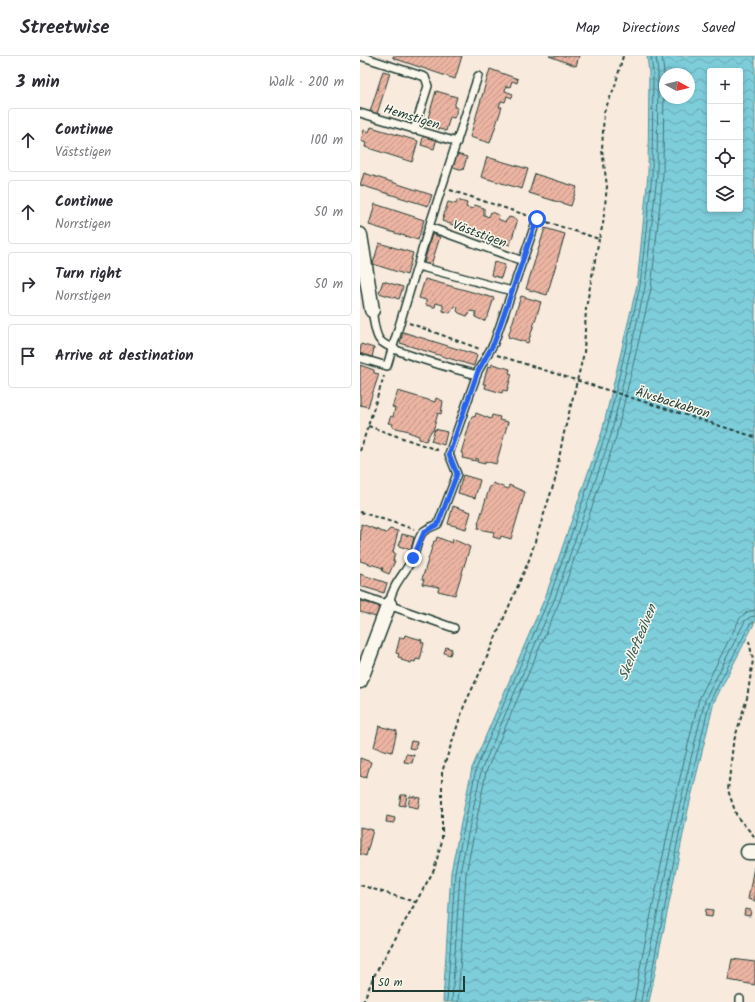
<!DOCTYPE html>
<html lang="en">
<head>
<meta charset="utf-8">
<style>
  :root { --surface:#fff; --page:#f2f2f3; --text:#2b2b33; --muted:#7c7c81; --line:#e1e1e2 }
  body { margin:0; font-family:Kalam,sans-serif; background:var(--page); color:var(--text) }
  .controls { position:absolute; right:12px; top:12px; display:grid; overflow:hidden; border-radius:4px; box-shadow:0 2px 6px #0003 }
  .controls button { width:36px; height:36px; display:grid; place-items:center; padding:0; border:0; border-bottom:1px solid var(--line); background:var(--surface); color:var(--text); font:20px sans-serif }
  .compass { position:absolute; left:299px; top:12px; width:36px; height:36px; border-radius:50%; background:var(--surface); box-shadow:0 2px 6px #0003; rotate:98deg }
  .scale { position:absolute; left:12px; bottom:10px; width:93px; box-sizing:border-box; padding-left:4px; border:2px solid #1f3d34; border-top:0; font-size:11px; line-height:14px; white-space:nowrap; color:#1f3d34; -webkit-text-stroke:3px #fbf7ec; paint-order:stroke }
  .stop { position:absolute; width:12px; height:12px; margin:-9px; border:3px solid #2563eb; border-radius:50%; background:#fff }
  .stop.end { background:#2563eb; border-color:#fff; box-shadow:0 1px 4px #0008 }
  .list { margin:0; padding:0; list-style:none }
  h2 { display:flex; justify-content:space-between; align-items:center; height:52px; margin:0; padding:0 16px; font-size:17px }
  h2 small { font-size:13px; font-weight:400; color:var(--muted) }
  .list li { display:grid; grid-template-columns:26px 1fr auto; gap:12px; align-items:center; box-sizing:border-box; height:64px; margin:0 8px 8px; padding:0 8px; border:1px solid var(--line); border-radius:4px }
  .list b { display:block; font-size:15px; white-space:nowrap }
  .list p { margin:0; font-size:13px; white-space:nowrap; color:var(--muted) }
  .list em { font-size:13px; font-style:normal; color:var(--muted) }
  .icon { flex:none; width:22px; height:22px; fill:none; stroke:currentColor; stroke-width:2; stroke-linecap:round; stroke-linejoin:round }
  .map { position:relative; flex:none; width:395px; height:946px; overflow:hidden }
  header { display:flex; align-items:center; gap:24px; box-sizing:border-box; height:56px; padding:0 20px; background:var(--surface); border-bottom:1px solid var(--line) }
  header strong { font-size:19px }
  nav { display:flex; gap:22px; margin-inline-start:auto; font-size:14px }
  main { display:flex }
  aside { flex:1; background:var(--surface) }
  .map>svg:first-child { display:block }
  .water { fill:url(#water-waves); stroke:#589398; fill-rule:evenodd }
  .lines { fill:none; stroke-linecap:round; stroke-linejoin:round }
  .shore { stroke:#457777; stroke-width:1 }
  .building { fill:url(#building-hatch); stroke:#1f3d34 }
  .service-casing { stroke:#1f3d34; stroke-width:10 }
  .minor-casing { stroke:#1f3d34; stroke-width:17 }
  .path { stroke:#1f3d34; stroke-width:2; stroke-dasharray:4 3; stroke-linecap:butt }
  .service { stroke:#fbf7ec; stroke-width:7 }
  .minor { stroke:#fbf7ec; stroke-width:14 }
  .route { stroke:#2563eb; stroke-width:5 }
  .labels { text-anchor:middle; stroke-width:3; stroke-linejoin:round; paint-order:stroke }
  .street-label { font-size:13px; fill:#1f3d34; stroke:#fbf7ec }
  .water-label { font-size:14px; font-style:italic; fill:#325a55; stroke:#fbf7ec }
</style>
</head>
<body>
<header>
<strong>Streetwise</strong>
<nav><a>Map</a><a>Directions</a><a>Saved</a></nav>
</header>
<main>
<aside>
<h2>3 min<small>Walk · 200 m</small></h2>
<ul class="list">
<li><svg class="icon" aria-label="ahead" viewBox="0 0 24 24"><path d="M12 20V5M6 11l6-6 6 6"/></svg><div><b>Continue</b><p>Väststigen</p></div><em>100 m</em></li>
<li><svg class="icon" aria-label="ahead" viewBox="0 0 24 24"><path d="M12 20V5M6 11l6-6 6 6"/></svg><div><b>Continue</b><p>Norrstigen</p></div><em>50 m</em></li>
<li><svg class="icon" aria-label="right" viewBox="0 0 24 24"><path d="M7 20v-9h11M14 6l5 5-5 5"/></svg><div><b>Turn right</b><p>Norrstigen</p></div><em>50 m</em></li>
<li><svg class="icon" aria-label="arrive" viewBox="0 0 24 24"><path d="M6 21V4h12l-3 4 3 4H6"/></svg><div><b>Arrive at destination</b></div></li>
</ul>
</aside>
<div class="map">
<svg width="395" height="946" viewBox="0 0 395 946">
  <defs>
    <pattern id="water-waves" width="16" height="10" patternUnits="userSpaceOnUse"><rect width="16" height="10" fill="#7ecddb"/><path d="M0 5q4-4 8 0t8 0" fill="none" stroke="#67a8b2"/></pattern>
    <pattern id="building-hatch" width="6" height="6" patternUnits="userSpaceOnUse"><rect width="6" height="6" fill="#ecb4a2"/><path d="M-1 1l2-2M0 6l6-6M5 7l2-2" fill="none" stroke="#bf9485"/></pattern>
  </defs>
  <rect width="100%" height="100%" fill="#f8eadd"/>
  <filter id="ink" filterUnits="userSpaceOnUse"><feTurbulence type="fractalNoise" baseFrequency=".025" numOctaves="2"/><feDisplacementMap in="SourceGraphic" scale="8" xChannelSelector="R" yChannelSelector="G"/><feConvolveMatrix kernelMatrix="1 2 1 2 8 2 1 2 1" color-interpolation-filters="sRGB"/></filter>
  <g filter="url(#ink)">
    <path class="water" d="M287 0H395V566L354 646 328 754 289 946H83L91 816 112 712 186 539 242 376 277 229 288 118 289 17ZM350 15H380V153H350ZM305 18H329V42H305Z"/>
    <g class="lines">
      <path class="shore" d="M87 946 95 816 116 713 190 540 246 377 280 230 292 119 293 17 291 0
        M92 946 100 817 121 715 195 542 251 379 285 231 297 119 298 17 296 0
        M98 946 106 818 126 716 200 544 256 381 291 233 303 119 304 17 302 0
        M274 946 280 912 313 751 339 643 380 562 387 556 395 554
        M281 946 286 913 319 752 345 644 385 565 390 561 395 560
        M286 946 324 753 350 645 390 568 395 566"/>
    </g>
    <path class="building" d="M33 0H102L95 23 33 2Z
      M189 0H219L216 10Z
      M130 13 158 23 157 27 152 25 150 31 146 30 145 35 153 38 152 42 147 40 145 46 141 45 139 51H142L130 87 110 81Z
      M23 15 30 17 17 58 10 56Z
      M76 35 97 41 94 51 98 52 94 62 90 61 86 75 66 69Z
      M11 71 58 85 52 106 5 91 6 87 1 85 4 74 9 76Z
      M64 78 77 82 74 93 61 89Z
      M97 98 107 101 103 114 93 111Z
      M127 101 168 113 162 133 121 121Z
      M4 117 72 139 68 150 0 129Z
      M175 118 217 131 211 150 169 137Z
      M97 144 107 147 106 151 113 153 115 149 124 152V159L129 161 131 156 139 159 138 163 145 166 149 161 156 163 157 166 150 189 82 165 88 146 96 148Z
      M15 148 64 164 58 184 9 169Z
      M185 172 205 178 187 239 166 233Z
      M72 178 80 181 71 209 64 207Z
      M19 187 53 197 47 219 13 208Z
      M134 206 145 209 141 222 131 219Z
      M65 223 134 242 128 260 124 265 115 261 116 256 110 255 109 259 107 260 99 257 97 255 98 251 95 250 90 257 83 255V249L76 247 75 251H73L66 249V244L59 242Z
      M23 225 43 231 39 243 19 237Z
      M161 240 181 246 168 287 148 281Z
      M43 276 117 299 114 310 40 287Z
      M1 288 14 292 12 302 0 299Z
      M132 308 150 313 149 317 152 318 147 335 143 334 142 337 125 332 126 328H123L128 310 131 311Z
      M0 309 14 314V317L19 318 8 351 0 349Z
      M38 335 75 346 76 342 83 345 81 358 78 357 73 375H71L66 385 59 383V380L48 376 49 375 32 371 33 368 28 367 31 360 33 361 35 352 32 351Z
      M116 357 131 363 132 359 140 361 139 364 148 366 136 408 125 405V408L117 406 118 403 116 402V405L102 402 103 398 101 397 112 360 115 361Z
      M75 373 87 376 84 389 71 385Z
      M103 419 120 424 115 442 98 437Z
      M133 427 148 433 149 429 165 436 151 483 141 480 140 483 133 481 134 476 118 473 119 468H118L130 430 131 431Z
      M93 450 111 456 106 473 88 468Z
      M1 468 26 477 30 473 38 475 33 496 35 497 33 505H35L29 518 22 515 23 512 0 505Z
      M42 478 54 481 51 494 39 490Z
      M77 481 92 487 93 483 110 491 95 539 78 535 79 531 62 528 64 524 62 523 74 485H76Z
      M0 518 27 527 24 537 0 530Z
      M0 545 22 551 19 562 0 556Z
      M45 579 62 584 61 586 64 587 60 604 56 603 55 606 52 605 51 607 41 604 42 602 38 601 39 598 36 597 40 581 44 582Z
      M86 591 92 593 90 599 84 597Z
      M19 670 37 675 32 696 14 691Z
      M51 685 57 686 55 693 49 692Z
      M46 698 54 699 52 707 44 706Z
      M0 702 11 706 6 722 0 720Z
      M41 739H47L45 750 39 749Z
      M50 740 60 742 58 752 48 750Z
      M27 760 35 762 34 767 26 766Z
      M0 771 13 774 6 800 0 798Z
      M394 811 395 812V845L388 843Z
      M346 853 353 854 352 861 345 860Z
      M385 853 391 854 390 860 384 859Z
      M372 903 395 906V929L368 924Z"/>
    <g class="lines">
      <g class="service-casing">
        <path id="service" d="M0 0 65 21 68 30 54 74
          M0 57 97 86
          M69 171 163 205
          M58 210 152 235
          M12 254C14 263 14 275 19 283 27 296 99 314 117 319
          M0 302 27 310 69 171 118 20
          M0 539 94 572
          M29 548C33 526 45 519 53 501 57 494 57 481 64 475 68 472 74 470 78 468L97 418 89 398 118 315 134 287 177 163
          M380 946V943"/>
      </g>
      <g class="minor-casing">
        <path id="minor" d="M0 179 12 254
          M0 625 29 548
          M388 796H395"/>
      </g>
      <path class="path" d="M90 134 169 160
        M187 166 239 183 243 168 247 130 242 94 244 56 255 30 263 0
        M49 267 120 293
        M137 299 395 381
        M8 370 80 395
        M0 395 24 320
        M0 456 54 473
        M389 585 393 604 387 642 373 688 368 734 377 761 395 781
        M0 829 55 846
        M3 946 14 920 74 814 82 785V716L104 650 124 608 169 504 195 424 203 381 224 297 226 252 239 183"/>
      <use href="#service" class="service"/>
      <use href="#minor" class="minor"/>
    </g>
  </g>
  <g class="lines" filter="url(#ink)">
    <path class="route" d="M53 502 64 476 78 468 97 418 89 398 118 315 134 287 177 163"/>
  </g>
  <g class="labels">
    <g class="street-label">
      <text transform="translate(52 60) rotate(17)" y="5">Hemstigen</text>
      <text transform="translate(120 177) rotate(20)" y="5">Väststigen</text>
      <text transform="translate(313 346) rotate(17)" y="5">Älvsbackabron</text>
    </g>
    <g class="water-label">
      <text transform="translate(277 586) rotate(-68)" y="5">Skellefteälven</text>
    </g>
  </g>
</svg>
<div class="controls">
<button>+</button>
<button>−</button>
<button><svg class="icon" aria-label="locate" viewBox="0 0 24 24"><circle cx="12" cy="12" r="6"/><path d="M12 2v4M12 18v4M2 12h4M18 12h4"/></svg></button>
<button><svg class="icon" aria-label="layers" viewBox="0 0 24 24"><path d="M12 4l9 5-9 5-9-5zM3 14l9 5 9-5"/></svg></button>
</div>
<svg class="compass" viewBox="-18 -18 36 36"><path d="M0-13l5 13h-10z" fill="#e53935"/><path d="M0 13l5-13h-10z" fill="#7c7c81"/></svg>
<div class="scale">50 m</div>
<div class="stop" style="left:177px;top:163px"></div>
<div class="stop end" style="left:53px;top:502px"></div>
</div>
</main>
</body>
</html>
